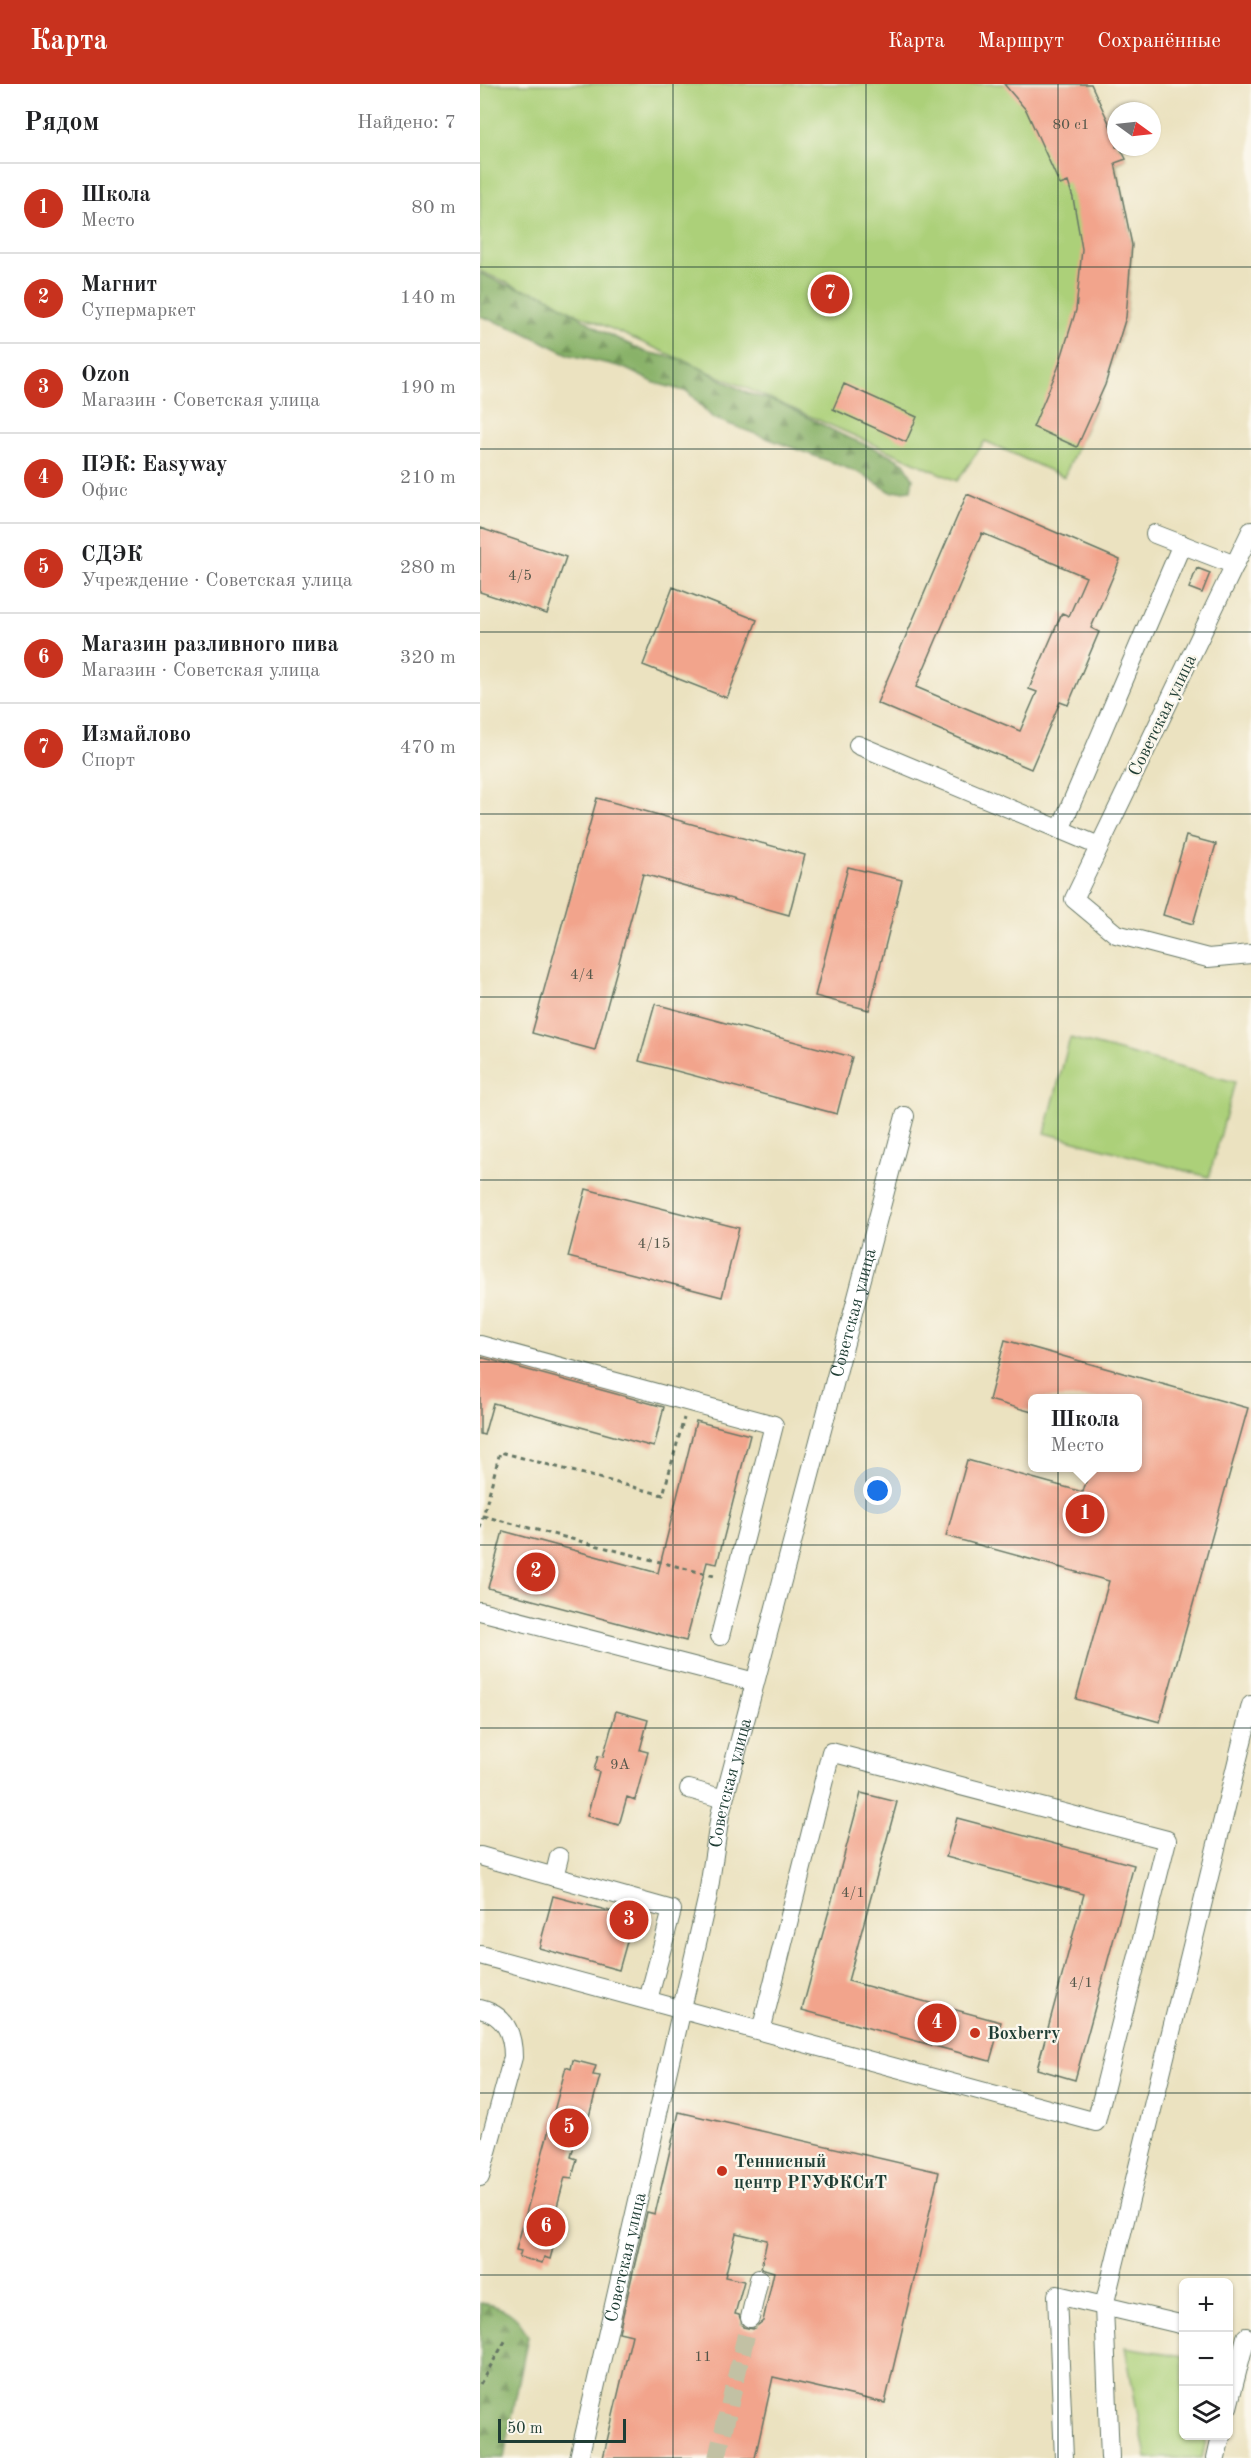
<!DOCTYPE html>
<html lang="ru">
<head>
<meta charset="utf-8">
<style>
  :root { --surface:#fff; --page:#f6f6f6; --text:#202124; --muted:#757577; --line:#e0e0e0; --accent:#c8321e }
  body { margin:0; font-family:"Old Standard TT",serif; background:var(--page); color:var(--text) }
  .controls { position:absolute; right:18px; bottom:18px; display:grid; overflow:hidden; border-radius:9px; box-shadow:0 2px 4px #0004 }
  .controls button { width:54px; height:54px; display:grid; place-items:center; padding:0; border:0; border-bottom:2px solid var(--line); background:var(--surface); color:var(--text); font:30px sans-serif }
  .compass { position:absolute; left:627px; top:18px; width:54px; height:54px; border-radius:50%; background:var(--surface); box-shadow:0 2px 4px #0004; rotate:105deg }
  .scale { position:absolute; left:18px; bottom:15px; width:128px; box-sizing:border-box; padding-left:6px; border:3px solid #1f3d34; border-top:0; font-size:16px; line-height:21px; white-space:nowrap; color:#1f3d34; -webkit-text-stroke:4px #fbf7ec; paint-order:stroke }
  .you { position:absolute; left:398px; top:1407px; width:21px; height:21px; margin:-15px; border:4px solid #fff; border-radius:50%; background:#1a73e8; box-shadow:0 0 0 9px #1a73e833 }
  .badge { display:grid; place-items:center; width:39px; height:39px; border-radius:50%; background:var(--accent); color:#fff; font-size:20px; font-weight:700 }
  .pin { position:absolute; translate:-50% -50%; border:3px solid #fff; box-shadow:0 2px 6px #0006 }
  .popup { position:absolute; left:548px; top:1310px; width:114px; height:78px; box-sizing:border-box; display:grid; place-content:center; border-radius:9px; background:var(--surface); filter:drop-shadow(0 2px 4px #0005); font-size:20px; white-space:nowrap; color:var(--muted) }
  .popup b { font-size:22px; color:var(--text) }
  .popup::after { content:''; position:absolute; left:50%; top:100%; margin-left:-12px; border:12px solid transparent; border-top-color:var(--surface) }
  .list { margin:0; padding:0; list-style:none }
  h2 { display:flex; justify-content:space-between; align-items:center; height:78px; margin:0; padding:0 24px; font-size:26px }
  h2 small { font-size:20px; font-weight:400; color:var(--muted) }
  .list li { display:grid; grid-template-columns:39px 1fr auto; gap:18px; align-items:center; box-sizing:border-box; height:90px; padding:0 24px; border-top:2px solid var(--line) }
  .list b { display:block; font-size:22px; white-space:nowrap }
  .list p { margin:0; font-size:20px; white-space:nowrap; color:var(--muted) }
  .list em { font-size:20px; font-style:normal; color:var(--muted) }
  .icon { flex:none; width:33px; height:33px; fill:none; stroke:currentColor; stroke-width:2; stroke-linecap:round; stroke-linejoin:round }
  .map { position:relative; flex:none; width:771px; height:2374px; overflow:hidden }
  header { display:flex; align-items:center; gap:36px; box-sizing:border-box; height:84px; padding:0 30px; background:var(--accent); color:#fff }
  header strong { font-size:28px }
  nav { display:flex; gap:33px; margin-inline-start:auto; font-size:21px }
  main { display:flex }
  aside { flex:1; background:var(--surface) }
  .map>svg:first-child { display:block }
  .green { fill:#acd079; stroke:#668656; stroke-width:1.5 }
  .forest { fill:url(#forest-firs); stroke:#54784e; stroke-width:1.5 }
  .building { fill:#f2a48c; fill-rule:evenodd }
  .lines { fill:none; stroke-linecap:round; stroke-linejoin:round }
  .minor-tunnel { stroke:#c2c1a4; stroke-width:18; stroke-dasharray:18 9; stroke-linecap:butt }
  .minor-casing { stroke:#667765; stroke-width:20 }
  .path { stroke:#667765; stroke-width:3; stroke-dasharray:4.5 4.5; stroke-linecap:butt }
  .minor { stroke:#fff; stroke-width:18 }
  .grid { fill:none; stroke:#1f3d34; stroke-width:1.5; stroke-opacity:0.55 }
  .poi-dot { fill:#c8321e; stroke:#fbf7ec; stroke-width:2 }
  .labels { text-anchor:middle; stroke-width:4.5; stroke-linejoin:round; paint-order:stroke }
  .number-label { font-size:15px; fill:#54574a }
  .street-label { font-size:18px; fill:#1f3d34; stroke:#fbf7ec }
  .poi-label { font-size:18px; font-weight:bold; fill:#1f3d34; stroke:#fbf7ec; text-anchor:start }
</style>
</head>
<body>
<header>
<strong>Карта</strong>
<nav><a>Карта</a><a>Маршрут</a><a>Сохранённые</a></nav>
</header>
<main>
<aside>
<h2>Рядом<small>Найдено: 7</small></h2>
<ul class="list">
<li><span class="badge">1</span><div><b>Школа</b><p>Место</p></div><em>80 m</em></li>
<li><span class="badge">2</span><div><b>Магнит</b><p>Супермаркет</p></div><em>140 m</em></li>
<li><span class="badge">3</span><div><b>Ozon</b><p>Магазин · Советская улица</p></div><em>190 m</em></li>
<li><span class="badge">4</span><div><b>ПЭК: Easyway</b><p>Офис</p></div><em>210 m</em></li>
<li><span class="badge">5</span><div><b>СДЭК</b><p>Учреждение · Советская улица</p></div><em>280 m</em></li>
<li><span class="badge">6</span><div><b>Магазин разливного пива</b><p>Магазин · Советская улица</p></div><em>320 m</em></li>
<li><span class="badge">7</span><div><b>Измайлово</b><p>Спорт</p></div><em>470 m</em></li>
</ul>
</aside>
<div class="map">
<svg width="771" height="2374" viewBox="0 0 771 2374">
  <defs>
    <pattern id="forest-firs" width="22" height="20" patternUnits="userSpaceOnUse" patternTransform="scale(1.5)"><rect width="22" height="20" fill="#89b269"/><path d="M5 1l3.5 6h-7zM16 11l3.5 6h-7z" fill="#6f9257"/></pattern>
  </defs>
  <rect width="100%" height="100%" fill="#fbf7ec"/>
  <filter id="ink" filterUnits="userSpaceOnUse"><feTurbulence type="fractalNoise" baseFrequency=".0167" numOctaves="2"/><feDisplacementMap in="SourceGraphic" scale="12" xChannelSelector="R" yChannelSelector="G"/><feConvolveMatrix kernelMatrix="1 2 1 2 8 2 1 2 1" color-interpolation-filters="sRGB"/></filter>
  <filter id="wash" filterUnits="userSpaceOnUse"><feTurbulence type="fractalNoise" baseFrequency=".008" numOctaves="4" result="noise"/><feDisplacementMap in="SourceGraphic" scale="24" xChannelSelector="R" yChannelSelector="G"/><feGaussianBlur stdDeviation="1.35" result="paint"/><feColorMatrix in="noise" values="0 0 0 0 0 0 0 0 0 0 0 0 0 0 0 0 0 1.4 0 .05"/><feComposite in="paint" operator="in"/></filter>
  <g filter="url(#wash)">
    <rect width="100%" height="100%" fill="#ebe2c0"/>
    <path class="green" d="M0 0H611L636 63H640L646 75 636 80 652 161 646 233 625 301 584 393 505 357 477 397 0 187Z
      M590 954 755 998 729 1093 565 1049Z
      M645 2263 703 2272 704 2352H727L722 2374H666Z"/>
    <path class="forest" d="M0 189 26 201 65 211 122 247 165 268 205 276 267 309 300 319 362 351 408 370 424 379 433 394 431 406 411 408 380 389 233 334 208 308 175 299 142 283 90 271 41 247 0 232Z
      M0 2219C24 2222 38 2231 48 2252L24 2374H0Z"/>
    <g id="blocks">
      <path class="building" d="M524 0H611L636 54V63H640L646 75 635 79 652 161 646 233 625 301 597 363 553 343 578 284 596 226 602 165 593 114 588 98 580 101 546 26Z
        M364 300 437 333 426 358 353 325Z
        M487 410 640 476 611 544 619 548 588 621 580 618 551 685 397 619ZM502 449 606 493 589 532 582 529 549 605 557 608 540 647 436 603Z
        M0 444 86 473 67 530 0 508Z
        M717 484 730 489 722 509 709 504Z
        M193 503 277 536 247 614 163 581Z
        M117 714 325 771 309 831 163 790 115 966 52 949Z
        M706 752 736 760 713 840 683 831Z
        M368 783 422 796 389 926 335 912Z
        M175 920 372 973 357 1030 159 977Z
        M106 1105 259 1144 242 1213 88 1173Z
        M525 1256 768 1324 680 1638 596 1615 629 1497 466 1452 487 1376 603 1408 610 1383H657V1314H552V1328L509 1316Z
        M0 1273 184 1323 174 1363 13 1319 4 1351 0 1350Z
        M216 1337 270 1351 237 1480 227 1478 206 1557 8 1504 23 1447 178 1489Z
        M136 1627 168 1636 160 1666 168 1668 155 1716 147 1713 139 1741 107 1732 119 1688 114 1686 118 1672 123 1673Z
        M381 1709 417 1718 368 1897 521 1938 510 1977 322 1926Z
        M477 1734 654 1781 595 1996 557 1985 604 1810 466 1773Z
        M73 1812 160 1835 156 1849 150 1847 139 1886 59 1864Z
        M93 1976 116 1982 113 1991 120 1992 108 2036 101 2035 91 2073 97 2075 92 2094 85 2093 76 2126 83 2128 70 2175 64 2173 62 2179 39 2173 41 2167 36 2166 86 1983 91 1985Z
        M199 2028 459 2088 405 2319 293 2293 275 2374H123L152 2251 139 2248 167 2128 175 2130ZM256 2149 287 2156 281 2184 294 2188 283 2237 273 2245 263 2243 259 2231 255 2230 264 2197 245 2193Z"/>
    </g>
  </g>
  <g filter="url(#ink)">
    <use href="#blocks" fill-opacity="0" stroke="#667765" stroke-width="1.5"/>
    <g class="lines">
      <path class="minor-tunnel" d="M237 2374 270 2234"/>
      <g class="minor-casing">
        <g id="minor">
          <path d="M771 447 594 815 636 850 728 874 771 870"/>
          <path d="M675 450 755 481"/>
          <path d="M378 661 619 762"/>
          <path d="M580 746 702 460"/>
          <path d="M0 1261 294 1341 240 1552"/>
          <path d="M0 1527 275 1598"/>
          <path d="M209 1705 244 1715"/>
          <path d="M0 1772 192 1826 168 1916"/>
          <path d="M74 1793 79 1773"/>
          <path d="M0 1871 616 2038 687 1756 351 1668 281 1947"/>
          <path d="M0 1925C25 1931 33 1949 33 1973L0 2093"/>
          <path d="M270 2234 279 2195"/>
          <path d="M748 2323 766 2253"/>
          <path id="s1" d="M99 2374 228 1811 240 1731 425 1032"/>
          <path d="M584 2374 577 2211 624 2222 771 1621"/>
          <path d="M630 2374 624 2222 704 2241"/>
          <path d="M736 2374 741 2352"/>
        </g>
      </g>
      <path class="path" d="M3 1432 238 1493
        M0 1444 20 1368 183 1411 204 1334
        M0 2300 27 2254"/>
      <use href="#minor" class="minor"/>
    </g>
  </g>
  <path class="grid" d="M193 0V2374M386 0V2374M578 0V2374M0 183H771M0 365H771M0 548H771M0 730H771M0 913H771M0 1096H771M0 1278H771M0 1461H771M0 1644H771M0 1826H771M0 2009H771M0 2191H771"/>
  <g class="poi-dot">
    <circle cx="495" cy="1949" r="6"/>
    <circle cx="242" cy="2087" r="6"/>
  </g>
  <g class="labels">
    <g class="number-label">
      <text x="591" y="45">80 с1</text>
      <text x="40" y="496">4/5</text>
      <text x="102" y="895">4/4</text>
      <text x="174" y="1164">4/15</text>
      <text x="140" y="1685">9А</text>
      <text x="373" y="1813">4/1</text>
      <text x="601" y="1903">4/1</text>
      <text x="223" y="2277">11</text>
    </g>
    <g class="street-label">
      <text transform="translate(682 631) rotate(-64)" y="6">Советская улица</text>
      <text dy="6" stroke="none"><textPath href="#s1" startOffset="1178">Советская улица</textPath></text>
      <text dy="6" stroke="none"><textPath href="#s1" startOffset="692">Советская улица</textPath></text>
      <text dy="6" stroke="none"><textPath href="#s1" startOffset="206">Советская улица</textPath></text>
    </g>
    <g class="poi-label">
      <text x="507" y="1955">Boxberry</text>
      <text x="254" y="2083">Теннисный<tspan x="254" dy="21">центр РГУФКСиТ</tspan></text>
    </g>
  </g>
</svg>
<div class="controls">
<button>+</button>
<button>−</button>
<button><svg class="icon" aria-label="layers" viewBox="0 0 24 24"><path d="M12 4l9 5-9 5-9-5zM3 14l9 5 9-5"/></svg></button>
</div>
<svg class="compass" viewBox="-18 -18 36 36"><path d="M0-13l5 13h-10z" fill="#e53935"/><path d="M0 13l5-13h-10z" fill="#757577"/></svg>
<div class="scale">50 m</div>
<div class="you"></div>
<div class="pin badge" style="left:605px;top:1430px">1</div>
<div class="popup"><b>Школа</b>Место</div>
<div class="pin badge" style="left:56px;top:1488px">2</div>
<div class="pin badge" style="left:149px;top:1836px">3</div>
<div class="pin badge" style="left:457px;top:1939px">4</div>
<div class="pin badge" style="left:89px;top:2044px">5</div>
<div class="pin badge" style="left:66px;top:2143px">6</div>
<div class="pin badge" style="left:350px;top:210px">7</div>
</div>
</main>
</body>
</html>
